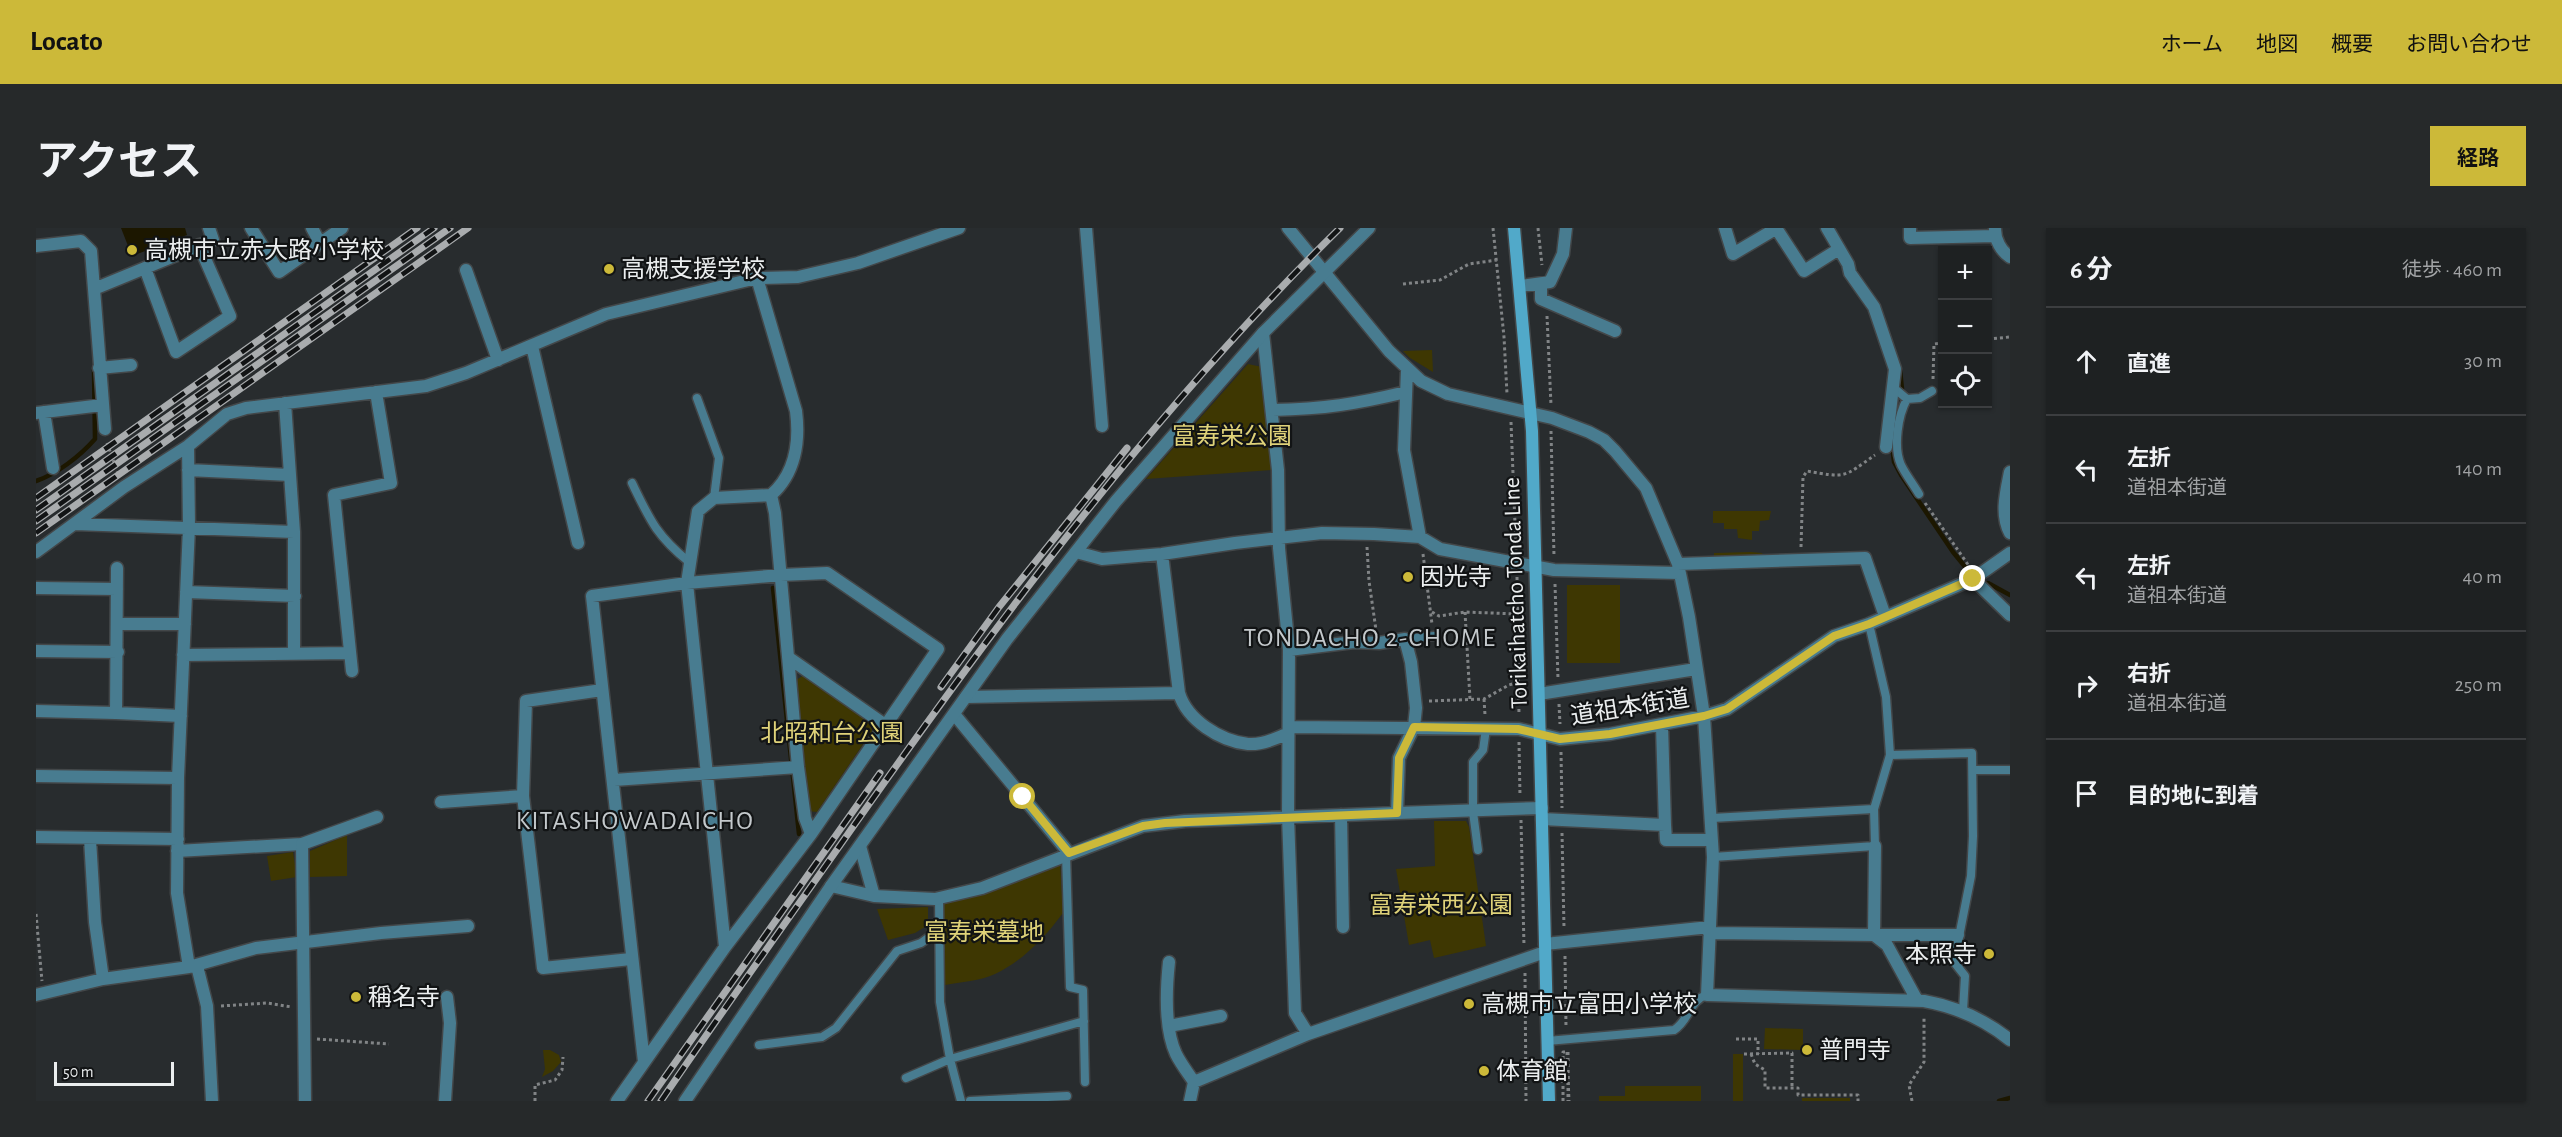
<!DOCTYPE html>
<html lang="ja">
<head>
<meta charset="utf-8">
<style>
  :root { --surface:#1e2122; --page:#26292a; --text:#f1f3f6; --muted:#a1a3a5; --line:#3c3e40; --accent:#ccb939 }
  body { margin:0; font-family:"Alegreya Sans","Noto Sans JP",sans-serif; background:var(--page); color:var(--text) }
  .controls { position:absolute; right:18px; top:18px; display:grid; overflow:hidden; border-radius:0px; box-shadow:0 2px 4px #0004 }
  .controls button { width:54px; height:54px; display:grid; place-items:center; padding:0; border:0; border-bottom:2px solid var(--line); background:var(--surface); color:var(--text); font:30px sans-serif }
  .scale { position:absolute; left:18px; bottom:15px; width:120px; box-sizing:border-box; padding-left:6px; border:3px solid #ebeeef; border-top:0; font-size:16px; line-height:21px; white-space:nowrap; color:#ebeeef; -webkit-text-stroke:4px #121415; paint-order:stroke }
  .stop { position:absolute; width:18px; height:18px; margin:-14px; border:4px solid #ccb939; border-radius:50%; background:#fff }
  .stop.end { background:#ccb939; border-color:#fff; box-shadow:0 2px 6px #0008 }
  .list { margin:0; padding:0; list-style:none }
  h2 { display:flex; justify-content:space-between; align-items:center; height:78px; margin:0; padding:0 24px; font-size:26px }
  h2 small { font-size:20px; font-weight:400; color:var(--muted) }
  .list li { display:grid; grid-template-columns:39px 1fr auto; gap:18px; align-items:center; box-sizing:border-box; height:108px; padding:0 24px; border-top:2px solid var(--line) }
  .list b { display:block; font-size:22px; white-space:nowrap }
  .list p { margin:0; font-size:20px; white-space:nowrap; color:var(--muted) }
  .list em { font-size:20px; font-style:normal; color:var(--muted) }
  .icon { flex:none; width:33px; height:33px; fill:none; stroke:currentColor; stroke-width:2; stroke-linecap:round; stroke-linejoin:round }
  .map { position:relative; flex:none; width:1974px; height:873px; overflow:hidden; border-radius:0px }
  header { display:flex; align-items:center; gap:36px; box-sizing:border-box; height:84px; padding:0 30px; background:var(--accent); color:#111 }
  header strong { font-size:28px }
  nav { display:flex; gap:33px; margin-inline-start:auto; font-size:21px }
  .intro { display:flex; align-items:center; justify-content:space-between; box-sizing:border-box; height:144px; padding:0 36px }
  h1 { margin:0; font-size:42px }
  .button { padding:15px 27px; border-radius:0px; background:var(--accent); color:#111; font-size:21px; font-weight:700 }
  main { display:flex; gap:36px; padding:0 36px }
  aside { flex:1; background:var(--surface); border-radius:0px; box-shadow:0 2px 4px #0004 }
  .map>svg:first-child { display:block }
  .green { fill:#3e3702 }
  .water { fill:#1c1700 }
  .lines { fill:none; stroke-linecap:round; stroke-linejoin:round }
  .stream { stroke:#1c1700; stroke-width:4.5 }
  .service-casing { stroke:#434749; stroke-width:11 }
  .minor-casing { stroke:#434749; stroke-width:15 }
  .tertiary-casing { stroke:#434749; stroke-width:15 }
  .secondary-casing { stroke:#434749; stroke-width:15 }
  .path { stroke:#818486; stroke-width:3; stroke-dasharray:3 3; stroke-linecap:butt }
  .service { stroke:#487c90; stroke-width:8 }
  .minor { stroke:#487c90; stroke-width:12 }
  .tertiary { stroke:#487c90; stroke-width:12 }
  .secondary { stroke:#51a9c9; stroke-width:12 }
  .rail-casing { stroke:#a9acae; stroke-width:7 }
  .rail { stroke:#121415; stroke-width:4.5; stroke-dasharray:14; stroke-linecap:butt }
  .path-bridge { stroke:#818486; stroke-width:3; stroke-dasharray:3 3; stroke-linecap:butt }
  .route { stroke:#ccb939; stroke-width:8 }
  .poi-dot { fill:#ccb939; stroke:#121415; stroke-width:2 }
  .labels { text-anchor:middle; stroke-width:4.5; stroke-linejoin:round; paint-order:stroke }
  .poi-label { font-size:24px; fill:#ebeeef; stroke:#121415; text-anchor:start }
  .park-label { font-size:24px; fill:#dfd279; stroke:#121415 }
  .street-label { font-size:24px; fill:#ebeeef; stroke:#121415 }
  .neighbourhood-label { font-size:26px; letter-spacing:1.5px; fill:#c4c9cc; stroke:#121415 }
</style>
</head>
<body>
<header>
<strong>Locato</strong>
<nav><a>ホーム</a><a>地図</a><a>概要</a><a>お問い合わせ</a></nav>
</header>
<div class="intro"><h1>アクセス</h1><a class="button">経路</a></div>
<main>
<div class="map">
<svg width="1974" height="873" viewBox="0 0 1974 873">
  <rect width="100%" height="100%" fill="#282c2e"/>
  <path class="green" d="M1396 122 1397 144 1374 130 1367 123Z
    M1212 136 1226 139 1237 242 1110 251Z
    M1677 283H1735L1733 292 1724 293 1723 303H1716V312L1702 310 1701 301H1688V295H1677Z
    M1715 324 1726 325 1727 327 1678 330V325Z
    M1531 357H1584V435H1531Z
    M768 447 835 495 836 503 781 584 772 583 760 452Z
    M1398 593H1430L1433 599 1450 718 1398 730 1394 712 1373 717 1360 641 1399 638Z
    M311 607V648L274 649V623Z
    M257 624 261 649 235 653 231 628Z
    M1024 633 1027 685C1009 709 987 733 959 746 945 753 924 754 909 757L906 676Z
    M892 679V697L879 705 852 712 841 681Z
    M1729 800 1767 801V822L1728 821Z
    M507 822H514L523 827 525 834 517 843 506 849 509 841Z
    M1697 826H1707V873H1697Z
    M1589 858H1665V873H1563V868H1589Z
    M1766 870H1814V873H1766Z"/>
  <path class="water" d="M85 0H149L151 7 96 28Z"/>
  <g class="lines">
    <path class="stream" d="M1864 142 1866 161
      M1856 216 1858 234 1865 247 1917 324 1935 346
      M0 253C21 246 44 228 59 211L58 142
      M1952 355 1974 367
      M737 360 763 606
      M1963 873 1974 870"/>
    <g class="service-casing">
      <path id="service" d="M1858 160 1871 171 1884 170 1896 163
        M661 170 683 230 678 270
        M1871 171C1862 187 1857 219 1865 237 1870 247 1877 256 1883 266
        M596 255C614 292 620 307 653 334
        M1369 411 1398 408
        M1854 527 1936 525 1937 608 1935 648 1918 734 1929 748 1927 783
        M1937 542H1974
        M1676 590 1838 581
        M1442 622 1437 584V534L1447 522 1450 501
        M1030 626 1034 759 1047 762 1049 854
        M1677 629 1839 618 1838 581 1854 527 1850 469 1833 396
        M903 670 904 774 914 831 925 873
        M1511 813 1638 802C1654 792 1653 772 1671 767
        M723 817 786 809 800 800 861 723 885 715 903 702
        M870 850 914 831 1048 793
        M934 873 1031 868"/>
    </g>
    <g class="minor-casing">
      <path id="minor" d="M215 0 243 44 306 0
        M276 0 284 15
        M1050 0 1066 198
        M1252 0 1353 123 1385 153 1412 166 1516 190 1553 204 1568 212 1579 223 1610 260 1642 336 1653 389 1668 488 1677 629 1671 767 1888 773C1921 779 1948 791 1974 812
        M1689 0 1697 26 1741 0
        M1740 0 1768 43 1803 21
        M1791 0 1812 36 1814 45 1838 79 1859 141 1850 219
        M1874 0V10L1959 8
        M1959 1C1959 12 1965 23 1974 29
        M0 18 45 13 55 23 69 201
        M109 40 140 124 194 88 163 17
        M430 42 462 132
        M1505 57V71L1579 103
        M1484 58 1514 54 1527 26 1530 0
        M58 61 177 12 173 0
        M1227 105 1242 242 1243 320 1253 422 1252 588 1259 785 1272 806
        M496 118 542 315
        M63 140 95 137
        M1371 141 1368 222 1384 309
        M249 175 258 304V426
        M1237 182C1288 181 1320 176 1370 164
        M8 184 17 240
        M0 185 66 177
        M152 242 254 247
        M1974 244C1970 264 1964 286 1974 305
        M39 296 258 304
        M0 324 88 259 152 218 191 186 210 180 390 158 430 145 570 86 721 50 762 49 822 35 923 0
        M1040 324 1066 331 1126 326 1199 315 1286 305 1338 306 1384 309 1404 321 1518 342 1643 345
        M1126 326 1143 465C1151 492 1184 513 1212 516 1225 517 1240 511 1252 505
        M1642 336 1829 330 1849 388
        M1937 351 1974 387
        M0 360 81 361
        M150 364 259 368
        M81 396H149
        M0 423 82 424
        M147 427 314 425
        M753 430 849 497
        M316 443 298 267 355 255 340 164
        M566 462 490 473 487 568 507 740 595 731
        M1503 466 1660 441
        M930 469 1143 465
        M0 483 80 485 81 340
        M80 485 145 488
        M918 486 1033 625
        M1626 498 1629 597
        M1253 499 1483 501 1524 511 1574 506 1668 488 1691 481 1798 408 1833 396 1937 351 1974 325
        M0 548 142 550
        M578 552 762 539
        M405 574 487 568
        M1361 585 1506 580
        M1305 587 1307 699
        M1506 591 1629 597 1630 612H1676
        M0 609 142 611
        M54 611 59 694 67 751
        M824 618 838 668
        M1839 618 1838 707H1922
        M141 623 266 616 341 589
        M795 658 838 668 899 671 946 660 1107 598 1149 593 1361 585 1363 530 1378 499 1380 480 1375 434 1369 411 1343 415 1318 414 1253 422
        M1673 705 1838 707 1851 717 1881 772
        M1509 716 1674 699
        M689 719 651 355 662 283 678 270 735 267
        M1133 734C1130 762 1128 800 1140 826 1145 836 1152 845 1158 854
        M161 738 171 778 176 873
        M153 739 220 720 345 705 432 698
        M0 767 67 751 153 739 141 665 142 550 153 299 152 218
        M1133 798 1185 788
        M608 834 556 368 651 355 745 347 791 345 902 421 775 606
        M409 873 414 795 411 769
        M581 873 689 719 775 606 769 590 762 539 739 285 735 267C759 246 764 214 760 183L721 50
        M1154 873 1158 854 1272 806 1509 724"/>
    </g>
    <g class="tertiary-casing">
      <path id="tertiary" d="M266 616 269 873
        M649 873 795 658 971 411 1080 273 1227 105 1333 0"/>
    </g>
    <g class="secondary-casing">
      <path id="secondary" d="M1478 0 1496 203 1513 873"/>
    </g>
    <path class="path" d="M1457 0 1468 109 1471 166
      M1502 0 1506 37
      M1367 56 1404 52 1433 36 1461 32
      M1511 88 1515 177
      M1952 111 1974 109
      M1897 151 1898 116 1906 115
      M1475 194 1480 322
      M1515 203 1518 328
      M71 215 83 248
      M1889 275 1933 338
      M1331 319 1333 353 1340 402
      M1765 319 1767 249 1771 243C1811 250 1806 250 1839 227
      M1387 326 1396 396
      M1481 349 1483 487
      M1519 356 1522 451
      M1396 384 1403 388 1429 384 1482 386
      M1429 384 1434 471
      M1448 471 1449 487
      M1393 473 1448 471 1473 457 1483 454
      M1523 476 1524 496
      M1483 514 1484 568
      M1525 524 1526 580
      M1485 592 1488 718
      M1526 605 1528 700
      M0 686 6 753
      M1529 728 1530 799
      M1489 745 1490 873
      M185 778 231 775 256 779
      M281 811 353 816
      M1700 811H1722V826
      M1531 824 1533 873
      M1708 826 1756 825V860
      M1715 826 1719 836 1729 842V860H1762V867H1822V873
      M499 873V857L519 852 526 842 527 829
      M1876 873 1873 857 1888 834V788"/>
    <use href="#service" class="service"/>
    <use href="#minor" class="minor"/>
    <use href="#tertiary" class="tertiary"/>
    <use href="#secondary" class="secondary"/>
    <g class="rail-casing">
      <path id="rail" d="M0 270 381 0
        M0 282 398 0
        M0 293 414 0
        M0 305 432 0
        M905 459 963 379 1091 220
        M612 873 844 545
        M625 873C684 786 746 700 807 613 958 398 1115 185 1304 0"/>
    </g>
    <use href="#rail" class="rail"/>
    <path class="path-bridge" d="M1527 873V824H1532V873"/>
  </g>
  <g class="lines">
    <path class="route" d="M987 569 1033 625 1107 598 1129 595 1361 585 1363 530 1378 499 1482 501 1524 511 1574 506 1668 488 1691 481 1798 408 1833 396 1937 351"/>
  </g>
  <g class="poi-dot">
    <circle cx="96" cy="22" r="6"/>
    <circle cx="573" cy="41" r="6"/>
    <circle cx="1372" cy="349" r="6"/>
    <circle cx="1953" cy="726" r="6"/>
    <circle cx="320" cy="769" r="6"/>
    <circle cx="1433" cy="776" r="6"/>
    <circle cx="1771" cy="822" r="6"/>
    <circle cx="1448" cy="843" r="6"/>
  </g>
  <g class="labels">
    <g class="poi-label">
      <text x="108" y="30">高槻市立赤大路小学校</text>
      <text x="585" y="49">高槻支援学校</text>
      <text x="1384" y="357">因光寺</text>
      <text x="1941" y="734" text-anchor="end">本照寺</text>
      <text x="332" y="777">稱名寺</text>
      <text x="1445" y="784">高槻市立富田小学校</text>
      <text x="1783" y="830">普門寺</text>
      <text x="1460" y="851">体育館</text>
    </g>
    <g class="park-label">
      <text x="1196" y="216">富寿栄公園</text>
      <text x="796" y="513">北昭和台公園</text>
      <text x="1405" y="685">富寿栄西公園</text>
      <text x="948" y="712">富寿栄墓地</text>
    </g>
    <g class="street-label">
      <text transform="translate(1479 365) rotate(-92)" y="8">Torikaihatcho Tonda Line</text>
      <text transform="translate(1594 479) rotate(-9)" y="8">道祖本街道</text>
    </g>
    <g class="neighbourhood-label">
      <text x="1334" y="418">TONDACHO 2-CHOME</text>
      <text x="599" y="601">KITASHOWADAICHO</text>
    </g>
  </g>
</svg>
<div class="controls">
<button>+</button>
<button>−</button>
<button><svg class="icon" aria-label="locate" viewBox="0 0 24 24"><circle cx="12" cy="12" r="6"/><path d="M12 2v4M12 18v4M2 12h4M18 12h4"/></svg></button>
</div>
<div class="scale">50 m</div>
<div class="stop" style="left:987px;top:569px"></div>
<div class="stop end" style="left:1937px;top:351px"></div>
</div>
<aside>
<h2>6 分<small>徒歩 · 460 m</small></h2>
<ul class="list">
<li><svg class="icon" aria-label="ahead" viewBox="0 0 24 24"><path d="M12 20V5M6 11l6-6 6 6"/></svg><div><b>直進</b></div><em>30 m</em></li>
<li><svg class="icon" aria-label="left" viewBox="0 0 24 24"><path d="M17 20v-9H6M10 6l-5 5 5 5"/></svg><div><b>左折</b><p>道祖本街道</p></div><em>140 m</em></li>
<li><svg class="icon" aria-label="left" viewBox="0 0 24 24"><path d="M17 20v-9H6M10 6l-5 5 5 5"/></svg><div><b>左折</b><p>道祖本街道</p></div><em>40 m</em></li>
<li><svg class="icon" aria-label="right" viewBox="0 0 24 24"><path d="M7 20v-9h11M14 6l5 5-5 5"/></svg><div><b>右折</b><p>道祖本街道</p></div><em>250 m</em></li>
<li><svg class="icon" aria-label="arrive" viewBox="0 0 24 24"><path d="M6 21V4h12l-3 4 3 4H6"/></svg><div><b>目的地に到着</b></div></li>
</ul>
</aside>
</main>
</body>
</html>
